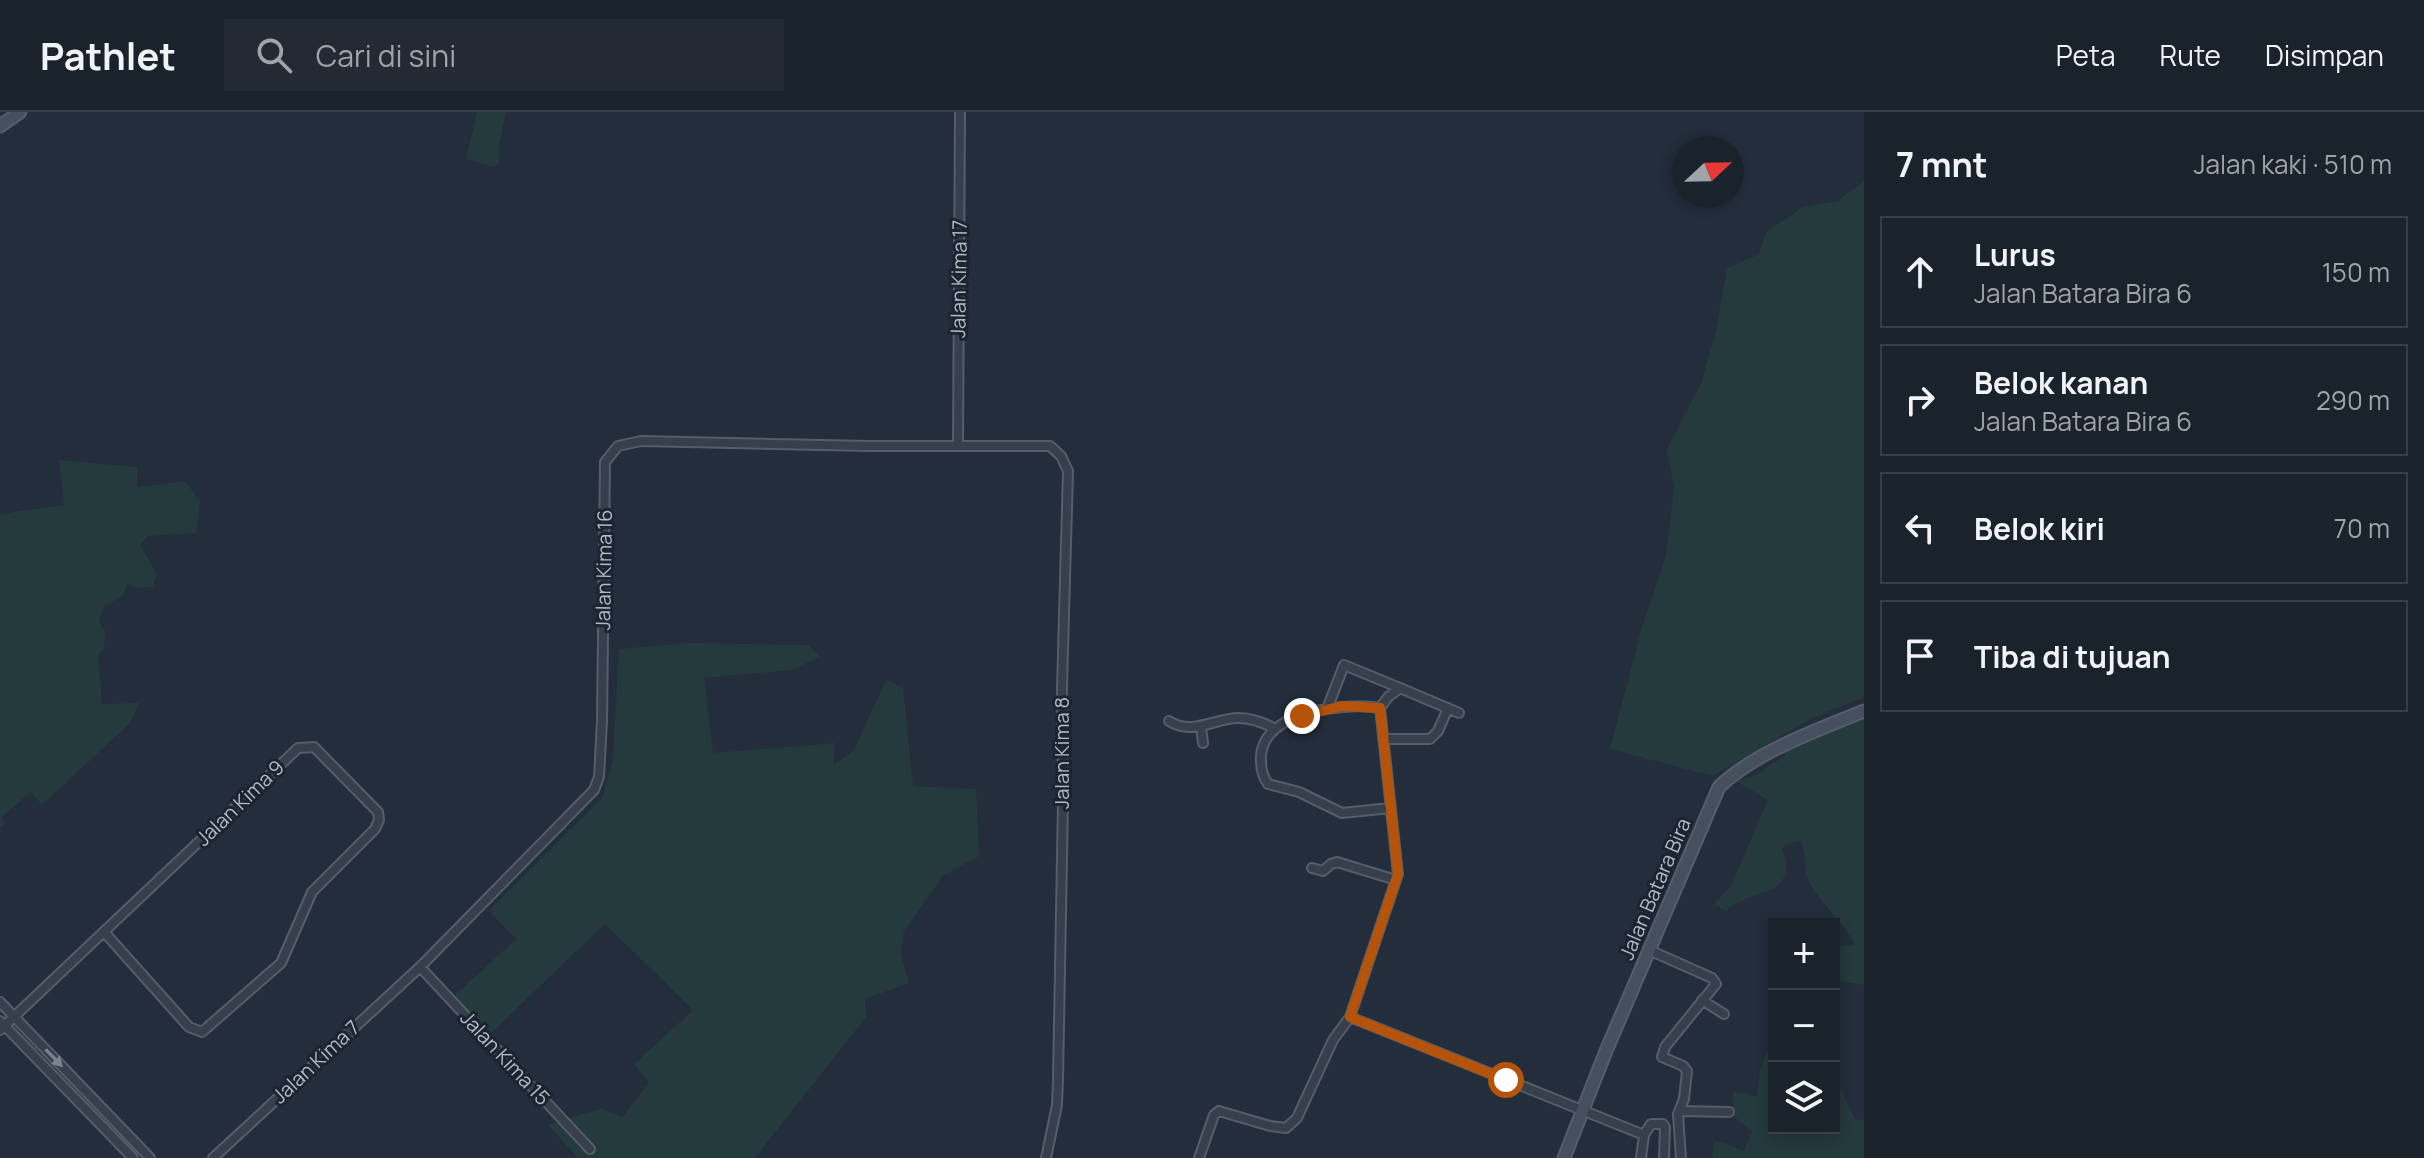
<!DOCTYPE html>
<html lang="id">
<head>
<meta charset="utf-8">
<style>
  :root { --surface:#1a222c; --page:#232a34; --text:#f1f3f6; --muted:#9fa4a9; --line:#383f48 }
  body { margin:0; font-family:Manrope,sans-serif; background:var(--page); color:var(--text) }
  .controls { position:absolute; right:24px; bottom:24px; display:grid; overflow:hidden; border-radius:0px; box-shadow:0 4px 12px #0003 }
  .controls button { width:72px; height:72px; display:grid; place-items:center; padding:0; border:0; border-bottom:2px solid var(--line); background:var(--surface); color:var(--text); font:40px sans-serif }
  .compass { position:absolute; left:1672px; top:24px; width:72px; height:72px; border-radius:50%; background:var(--surface); box-shadow:0 4px 12px #0003; rotate:68deg }
  .stop { position:absolute; width:24px; height:24px; margin:-18px; border:6px solid #b45309; border-radius:50%; background:#fff }
  .stop.end { background:#b45309; border-color:#fff; box-shadow:0 2px 8px #0008 }
  .list { margin:0; padding:0; list-style:none }
  h2 { display:flex; justify-content:space-between; align-items:center; height:104px; margin:0; padding:0 32px; font-size:34px }
  h2 small { font-size:26px; font-weight:400; color:var(--muted) }
  .list li { display:grid; grid-template-columns:52px 1fr auto; gap:24px; align-items:center; box-sizing:border-box; height:112px; margin:0 16px 16px; padding:0 16px; border:2px solid var(--line); border-radius:0px }
  .list b { display:block; font-size:30px; white-space:nowrap }
  .list p { margin:0; font-size:26px; white-space:nowrap; color:var(--muted) }
  .list em { font-size:26px; font-style:normal; color:var(--muted) }
  .icon { flex:none; width:44px; height:44px; fill:none; stroke:currentColor; stroke-width:2; stroke-linecap:round; stroke-linejoin:round }
  .map { position:relative; flex:none; width:1864px; height:1046px; overflow:hidden }
  header { display:flex; align-items:center; gap:48px; box-sizing:border-box; height:112px; padding:0 40px; background:var(--surface); border-bottom:2px solid var(--line) }
  header strong { font-size:38px }
  nav { display:flex; gap:44px; margin-inline-start:auto; font-size:28px }
  .search { width:560px; height:72px; background:var(--page); display:flex; align-items:center; gap:20px; box-sizing:border-box; padding:0 28px; border-radius:0px; color:var(--muted); font-size:30px }
  main { display:flex }
  aside { flex:1; background:var(--surface) }
  .map>svg:first-child { display:block }
  .green { fill:#253a3c }
  .lines { fill:none; stroke-linecap:round; stroke-linejoin:round }
  .street-casing { stroke:#555d69; stroke-width:12 }
  .secondary-casing { stroke:#555d69; stroke-width:15 }
  .street { stroke:#373f4c; stroke-width:8 }
  .secondary { stroke:#454f5e; stroke-width:11 }
  .oneway { fill:#7b8390 }
  .route { stroke:#b45309; stroke-width:10 }
  .labels { text-anchor:middle; stroke-width:6; stroke-linejoin:round; paint-order:stroke }
  .street-label { font-size:20px; fill:#b3bac7; stroke:#1c2430 }
</style>
</head>
<body>
<header>
<strong>Pathlet</strong>
<div class="search"><svg class="icon" aria-label="search" viewBox="0 0 24 24"><circle cx="10" cy="10" r="6"/><path d="M15 15l6 6"/></svg>Cari di sini</div>
<nav><a>Peta</a><a>Rute</a><a>Disimpan</a></nav>
</header>
<main>
<div class="map">
<svg width="1864" height="1046" viewBox="0 0 1864 1046">
  <rect width="100%" height="100%" fill="#232d3b"/>
  <path class="green" d="M477 0H506L499 35V51L492 55 466 47Z
    M1864 69V585L1813 606 1712 664 1610 637 1641 518 1666 444 1674 377 1667 337 1701 271 1715 222 1727 157 1759 142 1766 120 1803 95 1837 89Z
    M59 348 137 355V375L185 369 200 389 196 421 148 424 140 433 157 462 153 475 139 476 127 472 123 484 104 494 99 510 105 518 104 538 98 542 102 592 140 591 130 611 42 693 31 680 2 705 5 712 0 716V402L64 393Z
    M688 531 808 533 820 545 792 558 704 566 713 641 835 631 833 653 854 638 886 568 903 576 913 674 976 677 979 744 943 764 904 819 901 842 909 871 865 887 866 905 755 1046H578L548 1013 602 996 622 1005 649 971 634 952 693 898 605 812 489 923 455 883 516 827 489 799 603 685 613 645 619 537Z
    M1864 606V873L1834 868V842L1841 834 1855 833C1844 810 1823 794 1810 772 1803 760 1807 743 1801 729L1789 731 1782 736C1800 789 1751 774 1726 799L1714 792 1731 774 1768 688 1736 669 1754 663 1785 644 1782 635 1793 630Z
    M1769 936H1774V1016H1834V976L1839 974 1855 1007 1864 1008V1046H1712L1715 1028 1744 1039 1752 1019 1733 1004V980L1757 984 1760 959Z"/>
  <g class="lines">
    <g class="street-casing">
      <path id="street" d="M958 333 960 0
        M1380 596 1398 762 1350 905 1644 1023 1651 1012H1663L1665 1015 1664 1046
        M1380 596C1345 590 1258 599 1261 649 1261 658 1263 665 1268 672L1299 680 1342 701 1390 696
        M1380 596 1388 585 1400 576 1459 601
        M1327 597 1344 553 1400 576
        M1169 609C1192 624 1216 606 1238 606 1252 606 1263 610 1275 617
        M1201 615 1203 631
        M1383 627H1430L1438 619 1448 596
        M1312 756 1323 759 1331 752 1337 750 1396 768
        M1649 838 1712 866 1716 872 1665 935 1662 945 1683 954 1687 959 1684 987 1678 1002 1681 1046
        M420 855 590 1037
        M1702 888 1724 902
        M0 890 150 1046
        M0 909 133 1046
        M0 918 298 636 314 635 378 700 379 708 375 717 312 780 281 851 202 920 189 915 105 821
        M1680 999 1729 1000
        M213 1046 420 855 594 678 599 665 602 609 605 350 618 334 641 329 869 334H1050L1061 344 1068 359 1062 575 1063 689 1058 968 1057 993 1046 1046
        M1199 1046 1214 1003 1219 999 1270 1014 1286 1016 1297 1006 1333 928 1350 905
        M1641 1046 1644 1023"/>
    </g>
    <g class="secondary-casing">
      <path id="secondary" d="M0 14 20 0
        M1564 1046 1606 939 1719 675C1755 640 1818 618 1864 599"/>
    </g>
    <use href="#street" class="street"/>
    <use href="#secondary" class="secondary"/>
  </g>
  <defs><path id="oneway-solid" d="M-6-.8H1V-3.2L6.5 0L1 3.2V.8H-6Z" transform="scale(2)"/></defs>
  <use class="oneway" href="#oneway-solid" transform="translate(54 946) rotate(46)"/>
  <g class="lines">
    <path class="route" d="M1302 604 1342 594 1380 596 1398 762 1350 905 1506 968"/>
  </g>
  <g class="labels">
    <g class="street-label">
      <text transform="translate(959 167) rotate(-89)" y="7">Jalan Kima 17</text>
      <text transform="translate(604 458) rotate(-89)" y="7">Jalan Kima 16</text>
      <text transform="translate(1062 641) rotate(-90)" y="7">Jalan Kima 8</text>
      <text transform="translate(240 691) rotate(-44)" y="7">Jalan Kima 9</text>
      <text transform="translate(1655 777) rotate(-67)" y="7">Jalan Batara Bira</text>
      <text transform="translate(505 946) rotate(47)" y="7">Jalan Kima 15</text>
      <text transform="translate(316 950) rotate(-43)" y="7">Jalan Kima 7</text>
    </g>
  </g>
</svg>
<div class="controls">
<button>+</button>
<button>−</button>
<button><svg class="icon" aria-label="layers" viewBox="0 0 24 24"><path d="M12 4l9 5-9 5-9-5zM3 14l9 5 9-5"/></svg></button>
</div>
<svg class="compass" viewBox="-18 -18 36 36"><path d="M0-13l5 13h-10z" fill="#e53935"/><path d="M0 13l5-13h-10z" fill="#9fa4a9"/></svg>
<div class="stop" style="left:1506px;top:968px"></div>
<div class="stop end" style="left:1302px;top:604px"></div>
</div>
<aside>
<h2>7 mnt<small>Jalan kaki · 510 m</small></h2>
<ul class="list">
<li><svg class="icon" aria-label="ahead" viewBox="0 0 24 24"><path d="M12 20V5M6 11l6-6 6 6"/></svg><div><b>Lurus</b><p>Jalan Batara Bira 6</p></div><em>150 m</em></li>
<li><svg class="icon" aria-label="right" viewBox="0 0 24 24"><path d="M7 20v-9h11M14 6l5 5-5 5"/></svg><div><b>Belok kanan</b><p>Jalan Batara Bira 6</p></div><em>290 m</em></li>
<li><svg class="icon" aria-label="left" viewBox="0 0 24 24"><path d="M17 20v-9H6M10 6l-5 5 5 5"/></svg><div><b>Belok kiri</b></div><em>70 m</em></li>
<li><svg class="icon" aria-label="arrive" viewBox="0 0 24 24"><path d="M6 21V4h12l-3 4 3 4H6"/></svg><div><b>Tiba di tujuan</b></div></li>
</ul>
</aside>
</main>
</body>
</html>
